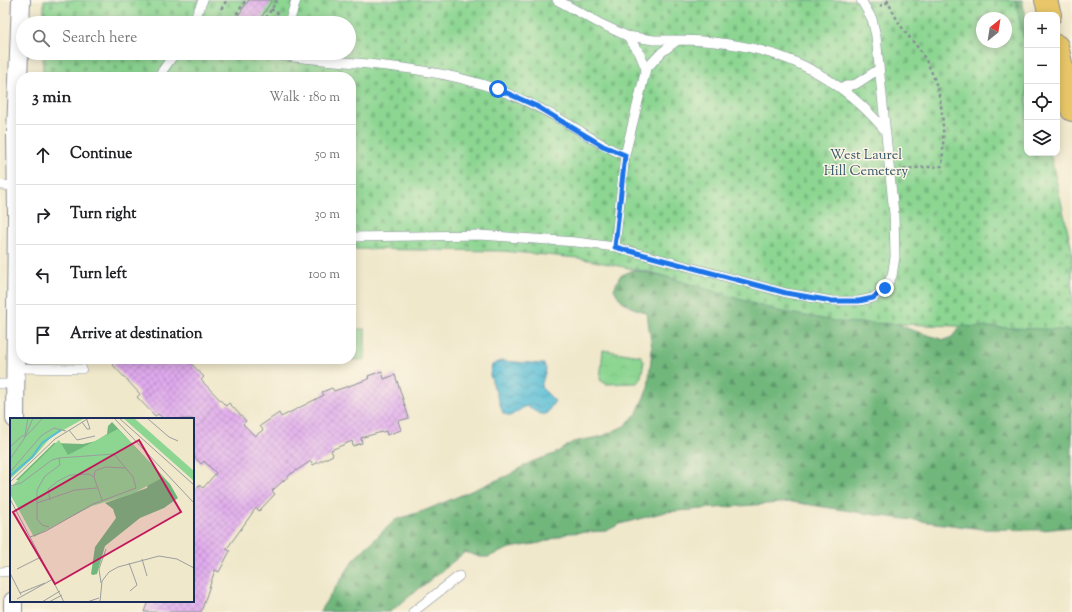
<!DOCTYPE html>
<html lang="en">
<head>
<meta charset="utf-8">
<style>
  :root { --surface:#fff; --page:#f6f6f6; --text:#202124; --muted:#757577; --line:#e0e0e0 }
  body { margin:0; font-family:"Sorts Mill Goudy",serif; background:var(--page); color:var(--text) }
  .controls { position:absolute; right:12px; top:12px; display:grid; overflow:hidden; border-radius:8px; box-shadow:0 2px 10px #0003 }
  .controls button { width:36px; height:36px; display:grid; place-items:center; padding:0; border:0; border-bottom:1px solid var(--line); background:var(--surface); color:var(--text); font:20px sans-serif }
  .compass { position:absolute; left:976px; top:12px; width:36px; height:36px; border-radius:50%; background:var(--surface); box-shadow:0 2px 10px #0003; rotate:30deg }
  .stop { position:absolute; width:12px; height:12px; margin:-9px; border:3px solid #1a73e8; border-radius:50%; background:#fff }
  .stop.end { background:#1a73e8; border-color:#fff; box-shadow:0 1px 4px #0008 }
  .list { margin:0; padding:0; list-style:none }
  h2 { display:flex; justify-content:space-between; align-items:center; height:52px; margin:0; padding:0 16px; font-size:17px }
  h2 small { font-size:13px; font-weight:400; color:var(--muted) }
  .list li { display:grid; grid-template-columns:26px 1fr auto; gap:12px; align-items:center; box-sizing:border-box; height:60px; padding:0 16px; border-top:1px solid var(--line) }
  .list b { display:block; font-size:15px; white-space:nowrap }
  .list em { font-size:13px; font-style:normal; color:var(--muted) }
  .icon { flex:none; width:22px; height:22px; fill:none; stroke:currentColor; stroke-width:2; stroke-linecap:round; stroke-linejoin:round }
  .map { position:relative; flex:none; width:1072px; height:612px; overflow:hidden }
  .search { position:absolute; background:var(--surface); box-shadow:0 2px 10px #0003; left:16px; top:16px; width:340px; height:44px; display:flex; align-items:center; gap:10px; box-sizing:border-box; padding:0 14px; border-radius:22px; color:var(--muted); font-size:15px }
  .panel { position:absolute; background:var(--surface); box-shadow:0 2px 10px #0003; left:16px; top:72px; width:340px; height:292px; border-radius:16px }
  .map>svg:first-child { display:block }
  .forest { fill:url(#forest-firs); stroke:#46736d; fill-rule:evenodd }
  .cemetery { fill:url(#cemetery-stones); stroke:#548278; fill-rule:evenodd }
  .park { fill:url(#park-crowns); stroke:#548278 }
  .pitch { fill:#8cd692; stroke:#548278 }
  .water { fill:url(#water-waves); stroke:#39769a }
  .building { fill:url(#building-cross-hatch) }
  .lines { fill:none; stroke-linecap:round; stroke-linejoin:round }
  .service-casing { stroke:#868c94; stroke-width:10 }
  .minor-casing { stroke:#868c94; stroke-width:20 }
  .motorway-casing { stroke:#868c94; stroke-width:24 }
  .path { stroke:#868c94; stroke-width:2.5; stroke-dasharray:3 3; stroke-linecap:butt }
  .service { stroke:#fff; stroke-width:9 }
  .minor { stroke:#fff; stroke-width:18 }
  .motorway { stroke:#e9c769; stroke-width:22 }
  .route { stroke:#1a73e8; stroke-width:5 }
  .labels { text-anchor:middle; stroke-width:3; stroke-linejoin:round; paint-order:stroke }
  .park-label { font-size:14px; fill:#37596b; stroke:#fcf5e5 }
  .inset-river { fill:none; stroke:#57bdd5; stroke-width:2 }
  .inset-road { fill:none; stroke:#9b9e9f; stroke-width:1 }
  .view { fill:#c2185b; fill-opacity:0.15; stroke:#c2185b; stroke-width:2 }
  .inset-edge { fill:none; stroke:#1b2f5e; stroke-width:2 }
</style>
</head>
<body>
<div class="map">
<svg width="1072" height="612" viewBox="0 0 1072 612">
  <defs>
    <pattern id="forest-firs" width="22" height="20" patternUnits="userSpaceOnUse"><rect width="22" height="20" fill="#71b77c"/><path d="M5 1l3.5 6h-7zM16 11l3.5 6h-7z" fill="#5c9569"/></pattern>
    <pattern id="cemetery-stones" width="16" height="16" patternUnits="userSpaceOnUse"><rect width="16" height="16" fill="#8cd692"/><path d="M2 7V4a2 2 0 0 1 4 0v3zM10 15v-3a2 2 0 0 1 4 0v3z" fill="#78b880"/></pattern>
    <pattern id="park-crowns" width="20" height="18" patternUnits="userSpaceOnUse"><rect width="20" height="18" fill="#8cd692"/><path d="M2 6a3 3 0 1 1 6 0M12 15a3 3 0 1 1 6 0" fill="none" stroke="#78b880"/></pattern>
    <pattern id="water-waves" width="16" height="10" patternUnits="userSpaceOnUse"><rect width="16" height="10" fill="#57bdd5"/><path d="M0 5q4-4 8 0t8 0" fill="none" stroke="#479ab0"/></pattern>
    <pattern id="building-cross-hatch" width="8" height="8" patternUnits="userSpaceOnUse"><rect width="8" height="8" fill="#e0aaed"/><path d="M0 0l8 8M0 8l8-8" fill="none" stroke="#b58bc3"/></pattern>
  </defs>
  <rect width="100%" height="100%" fill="#fcf5e5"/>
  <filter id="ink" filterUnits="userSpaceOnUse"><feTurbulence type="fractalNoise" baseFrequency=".025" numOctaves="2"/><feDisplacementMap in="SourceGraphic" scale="8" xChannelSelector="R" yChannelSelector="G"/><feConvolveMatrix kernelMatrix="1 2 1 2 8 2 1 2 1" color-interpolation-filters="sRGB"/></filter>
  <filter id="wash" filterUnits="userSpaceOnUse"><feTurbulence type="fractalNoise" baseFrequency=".012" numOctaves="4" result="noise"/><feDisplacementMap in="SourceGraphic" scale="16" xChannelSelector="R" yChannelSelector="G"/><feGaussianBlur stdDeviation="0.9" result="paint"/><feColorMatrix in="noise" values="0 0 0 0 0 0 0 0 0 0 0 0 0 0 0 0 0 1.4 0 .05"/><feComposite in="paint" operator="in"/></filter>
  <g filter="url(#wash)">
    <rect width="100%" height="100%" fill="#f0e8cb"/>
    <path class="forest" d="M912 0H1022L1027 23V153L1072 252V527L1043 530 982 529 882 516 792 502 665 512 620 524 606 531 569 533 540 543 510 548 488 557H480L465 552 390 612H319L356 557 395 520 426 510 509 475 531 462 554 454 573 442 603 436 624 426 636 415 648 388 652 349 647 313C633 308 620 304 614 289L620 276 633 270 756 294 864 311 912 330 944 340 952 337 966 319ZM982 18H1006V42H982Z"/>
    <path class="cemetery" d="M44 0H1015L1027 54V153H1050L1072 250V330L840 322 778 311 654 273 578 258 502 251 351 249V77H43V53H349V23H44ZM982 18H1006V42H982Z"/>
    <path class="park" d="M603 350 641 356 644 362 640 381 637 383 606 384 600 380Z"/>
    <path class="pitch" d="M351 329H365V360L327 359H351Z"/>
    <path class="water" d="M501 361 544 364 546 369 541 387 555 401 546 414H540L526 406 510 416 503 413 490 375 492 365Z"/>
    <g id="blocks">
      <path class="building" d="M249 0H272L258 23H240L235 20Z
        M119 359H187L204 377 201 380 226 406 229 403 246 421 243 424 255 436 263 430 260 426 279 413 281 417 324 395 322 392 332 388 334 391 369 379 368 376 382 371 384 379 395 375 409 418 398 421 401 430 387 435 386 431 367 436 361 438 362 443 353 446 352 441 331 450 333 455 313 465 311 461 291 474 274 489 272 491 275 494 259 511 256 508 228 547 226 549 230 551 219 572 215 570 201 612H144L148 601H193V494L199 485 203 488 216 473 204 461 201 464 193 455V419H164L158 414 155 416 137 397 140 394 113 365Z"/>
    </g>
  </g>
  <g filter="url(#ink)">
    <use href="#blocks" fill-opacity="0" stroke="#868c94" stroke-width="1"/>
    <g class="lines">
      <g class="service-casing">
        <path id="service" d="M557 0 599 23 627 36 639 52 646 69 625 155 615 247
          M193 23 203 0
          M289 23 296 0
          M627 36 654 40H678
          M263 53C341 65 423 62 499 90 526 100 552 114 577 129 593 139 608 149 625 155
          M646 69 662 52 678 40C761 41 829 64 884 129
          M158 77 175 53
          M842 87 856 84 879 69
          M0 185 16 186
          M351 237 480 235 576 242 615 247 786 293 832 301H859L873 298 885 288 892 276 895 257 894 214 876 36 872 19 861 0
          M15 368 82 369
          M0 384H15
          M0 572 11 571
          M413 612 459 576"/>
      </g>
      <g class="minor-casing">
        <path id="minor" d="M15 419 17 215 16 133 21 0
          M13 612V601"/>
      </g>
      <g class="motorway-casing">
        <path id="motorway" d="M1046 0 1050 15
          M1057 46 1072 110"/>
      </g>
      <path class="path" d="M887 0C892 10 897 20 903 29 909 38 917 45 922 54 944 88 945 127 942 166L903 169
        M880 6 888 2
        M221 9 227 0
        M271 9 279 14
        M235 23 232 21 246 0
        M263 23 277 0"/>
      <use href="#service" class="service"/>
      <use href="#minor" class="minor"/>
      <use href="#motorway" class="motorway"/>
    </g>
  </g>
  <g class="lines" filter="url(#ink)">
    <path class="route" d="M498 89 536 106 603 146 625 155 615 247 786 293 832 301H859L873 298 885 288"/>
  </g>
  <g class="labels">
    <g class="park-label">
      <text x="866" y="159">West Laurel<tspan x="866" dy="16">Hill Cemetery</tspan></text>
    </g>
  </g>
  <g transform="translate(10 418)">
    <rect width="184" height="184" fill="#f0e8cb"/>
    <path d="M113 0H124L184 53V63Z" fill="#8cd692"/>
    <path d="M102 4 160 66 168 80 154 90 130 100 95 128 87 156 83 157 81 156 85 129 106 100 103 91 95 85 137 70 138 66 6 62 44 25 73 26 86 23 97 16 98 8Z" fill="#71b77c"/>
    <path d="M0 0H75L41 19 24 39 0 61ZM108 11 154 59 122 76 82 88 24 119 0 76 1 69 49 22 58 37Z" fill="#8cd692"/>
    <path class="inset-river" d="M0 58 22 39 32 25 51 12"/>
    <path class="inset-road" d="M104 0 184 85M109 0 184 67M137 0 159 19 168 23M72 4 77 11H80L77 2M59 12 67 22 85 18M15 17 18 0M0 29 12 18H16L33 0M0 41 14 21 23 0M0 54 32 17 44 10 56 13M84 59 85 53 95 49 116 50M0 64 45 21 79 0M0 68 11 65 42 42 49 40 50 47 35 58 27 72V101L32 107 39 109M0 81 54 184M40 82 38 71 48 63 60 57 79 56 84 59 92 82M27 85 65 72 87 70M20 119 36 113 83 86 126 70 123 59 104 36 49 40M132 141 137 158M119 145 127 167 120 173M7 151 31 139M0 155 11 177M91 165 89 151 96 131M10 175 35 165M7 181 43 161M32 184 50 173M39 184 52 177M77 184 89 180M90 184 92 163 99 154 108 149 149 138 167 141 184 150"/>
    <path class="view" d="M129 22 171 94 45 166 3 94Z"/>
    <rect width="184" height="184" class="inset-edge"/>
  </g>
</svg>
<div class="controls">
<button>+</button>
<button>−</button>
<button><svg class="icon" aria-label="locate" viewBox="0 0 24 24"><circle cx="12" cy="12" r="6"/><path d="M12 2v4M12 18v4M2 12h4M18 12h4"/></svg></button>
<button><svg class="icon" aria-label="layers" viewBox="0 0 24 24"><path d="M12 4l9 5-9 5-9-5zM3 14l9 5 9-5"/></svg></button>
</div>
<svg class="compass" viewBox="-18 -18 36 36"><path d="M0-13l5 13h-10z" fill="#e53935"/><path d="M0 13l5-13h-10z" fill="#757577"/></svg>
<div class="stop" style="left:498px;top:89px"></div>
<div class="stop end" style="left:885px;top:288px"></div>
<div class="search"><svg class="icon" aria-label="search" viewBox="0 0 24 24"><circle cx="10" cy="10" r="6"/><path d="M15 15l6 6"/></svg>Search here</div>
<section class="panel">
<h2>3 min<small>Walk · 180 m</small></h2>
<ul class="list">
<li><svg class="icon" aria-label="ahead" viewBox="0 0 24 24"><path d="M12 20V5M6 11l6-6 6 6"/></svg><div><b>Continue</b></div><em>50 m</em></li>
<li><svg class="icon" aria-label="right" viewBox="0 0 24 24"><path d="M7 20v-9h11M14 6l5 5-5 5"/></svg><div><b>Turn right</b></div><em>30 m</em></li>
<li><svg class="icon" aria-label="left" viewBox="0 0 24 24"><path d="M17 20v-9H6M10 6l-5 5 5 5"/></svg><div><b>Turn left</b></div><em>100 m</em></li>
<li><svg class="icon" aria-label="arrive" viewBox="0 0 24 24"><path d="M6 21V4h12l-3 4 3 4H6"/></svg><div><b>Arrive at destination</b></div></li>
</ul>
</section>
</div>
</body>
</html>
